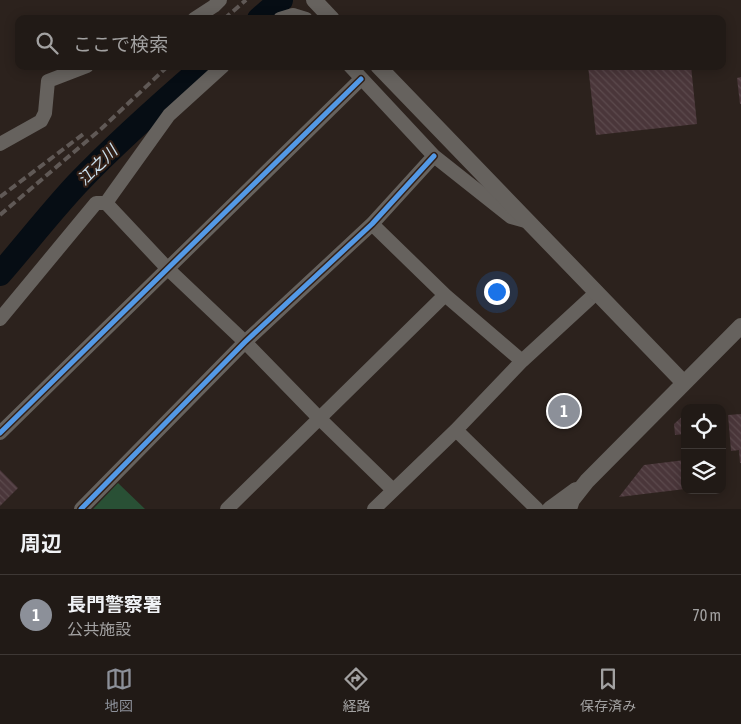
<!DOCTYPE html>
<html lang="ja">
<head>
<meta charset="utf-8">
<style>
  :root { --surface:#211a16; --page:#2d2723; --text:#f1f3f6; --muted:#a2a1a1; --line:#3e3835; --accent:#8c9099 }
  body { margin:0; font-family:"Asap Condensed","Noto Sans JP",sans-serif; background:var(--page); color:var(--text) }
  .controls { position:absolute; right:15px; bottom:15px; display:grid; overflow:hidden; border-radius:10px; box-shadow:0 2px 12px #0003 }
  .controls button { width:45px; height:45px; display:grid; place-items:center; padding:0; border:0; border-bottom:1px solid var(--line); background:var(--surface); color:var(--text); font:25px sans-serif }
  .you { position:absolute; left:496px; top:291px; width:18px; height:18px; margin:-12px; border:4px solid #fff; border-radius:50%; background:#1a73e8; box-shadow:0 0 0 8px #1a73e833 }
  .badge { display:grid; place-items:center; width:32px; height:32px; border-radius:50%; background:var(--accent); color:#fff; font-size:16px; font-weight:700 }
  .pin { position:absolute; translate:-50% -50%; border:2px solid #fff; box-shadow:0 1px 5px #0006 }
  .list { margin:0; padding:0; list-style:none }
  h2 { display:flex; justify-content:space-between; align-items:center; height:65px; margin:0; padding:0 20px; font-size:21px }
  h2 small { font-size:16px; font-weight:400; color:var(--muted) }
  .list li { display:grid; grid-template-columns:32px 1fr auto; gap:15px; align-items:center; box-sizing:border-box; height:80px; padding:0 20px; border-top:1px solid var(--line) }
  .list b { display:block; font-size:19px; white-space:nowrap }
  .list p { margin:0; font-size:16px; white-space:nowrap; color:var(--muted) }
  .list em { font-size:16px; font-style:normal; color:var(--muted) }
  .icon { flex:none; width:28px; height:28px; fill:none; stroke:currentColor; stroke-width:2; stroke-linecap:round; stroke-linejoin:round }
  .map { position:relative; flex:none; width:741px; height:509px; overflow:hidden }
  .search { position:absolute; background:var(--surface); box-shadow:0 2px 12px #0003; left:15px; right:15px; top:15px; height:55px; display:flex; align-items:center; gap:12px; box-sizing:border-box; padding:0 18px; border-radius:10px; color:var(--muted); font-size:19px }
  .sheet { height:145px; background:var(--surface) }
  nav { display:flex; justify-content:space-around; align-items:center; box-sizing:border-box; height:70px; border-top:1px solid var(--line); background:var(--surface); font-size:14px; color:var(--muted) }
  nav a { display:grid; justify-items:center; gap:2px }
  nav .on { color:var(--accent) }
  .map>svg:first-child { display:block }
  .green { fill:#295035 }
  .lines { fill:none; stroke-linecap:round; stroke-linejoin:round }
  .river { stroke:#060d14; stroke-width:24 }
  .building { fill:url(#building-back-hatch) }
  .minor { stroke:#66625e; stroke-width:14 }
  .tertiary { stroke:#66625e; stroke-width:16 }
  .rail { stroke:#605956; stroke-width:4; stroke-dasharray:8 4; stroke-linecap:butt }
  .cycleway-casing { stroke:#322017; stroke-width:8 }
  .cycleway { stroke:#5399e6; stroke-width:5 }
  .labels { text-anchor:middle; stroke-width:4.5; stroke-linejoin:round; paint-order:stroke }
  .water-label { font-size:16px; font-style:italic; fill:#cbe0ee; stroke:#322017 }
</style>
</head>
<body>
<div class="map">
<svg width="741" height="509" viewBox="0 0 741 509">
  <defs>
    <pattern id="building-back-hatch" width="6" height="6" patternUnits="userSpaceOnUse" patternTransform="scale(1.25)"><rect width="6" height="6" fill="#4a363a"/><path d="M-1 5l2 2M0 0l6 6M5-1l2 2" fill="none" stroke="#5c4a4d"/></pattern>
  </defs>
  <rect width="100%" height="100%" fill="#2c221d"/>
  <path class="green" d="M118 483 145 509H93Z"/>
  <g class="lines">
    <path class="river" d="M259 19 281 0
      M0 274C26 244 50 213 77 184 117 142 160 104 204 66"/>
  </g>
  <path class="building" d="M588 66H691L697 124 596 135Z
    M741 77V104H740L737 78Z
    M685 414V434L675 435 674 424Z
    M741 414V463H740L739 450 731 451 728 415Z
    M685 460V489L619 497 644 465Z
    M0 470 18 488 0 506Z"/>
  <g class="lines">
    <path class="minor" d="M194 19 214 6 220 0
      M280 19 293 15 306 19
      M350 66 434 156 511 217 529 222
      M0 144 41 121 45 113 48 81 87 66
      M106 203 168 269 245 342 319 418 393 490
      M372 224 445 295 522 361
      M0 319 96 203H106L113 193 169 115 223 66
      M456 430 522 361 597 292
      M0 433 361 79
      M81 509 245 342 372 224 434 156
      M227 509 445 295
      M374 509 456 430 537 509"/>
    <path class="tertiary" d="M314 0 332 19
      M378 66 684 383
      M550 509 576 490
      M569 509 572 500 587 481 741 326"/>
    <path class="rail" d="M224 19 246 0
      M0 197 86 132
      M0 215 101 129 168 66"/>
    <g class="cycleway-casing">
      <path id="cycleway" d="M0 433 361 79
        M81 509 245 342 372 224 434 156"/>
    </g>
    <use href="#cycleway" class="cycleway"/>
  </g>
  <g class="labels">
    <g class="water-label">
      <text transform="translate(97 165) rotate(-45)" y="6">江之川</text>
    </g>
  </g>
</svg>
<div class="controls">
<button><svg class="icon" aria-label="locate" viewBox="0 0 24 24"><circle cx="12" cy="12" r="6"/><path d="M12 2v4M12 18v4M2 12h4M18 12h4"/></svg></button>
<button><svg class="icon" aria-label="layers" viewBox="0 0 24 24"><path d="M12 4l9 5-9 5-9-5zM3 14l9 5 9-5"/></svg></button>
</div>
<div class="you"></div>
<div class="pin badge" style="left:564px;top:411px">1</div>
<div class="search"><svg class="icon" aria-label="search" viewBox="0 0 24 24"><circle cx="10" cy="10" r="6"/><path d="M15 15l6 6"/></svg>ここで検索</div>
</div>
<section class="sheet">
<h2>周辺<small></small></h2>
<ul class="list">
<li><span class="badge">1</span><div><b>長門警察署</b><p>公共施設</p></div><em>70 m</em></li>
</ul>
</section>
<nav>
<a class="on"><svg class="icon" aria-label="map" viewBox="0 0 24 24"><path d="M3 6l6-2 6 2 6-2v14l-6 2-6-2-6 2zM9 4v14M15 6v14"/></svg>地図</a>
<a><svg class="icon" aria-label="directions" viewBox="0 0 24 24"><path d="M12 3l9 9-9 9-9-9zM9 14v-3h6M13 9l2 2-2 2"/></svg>経路</a>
<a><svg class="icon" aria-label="saved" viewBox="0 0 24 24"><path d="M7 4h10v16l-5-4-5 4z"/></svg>保存済み</a>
</nav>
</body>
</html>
